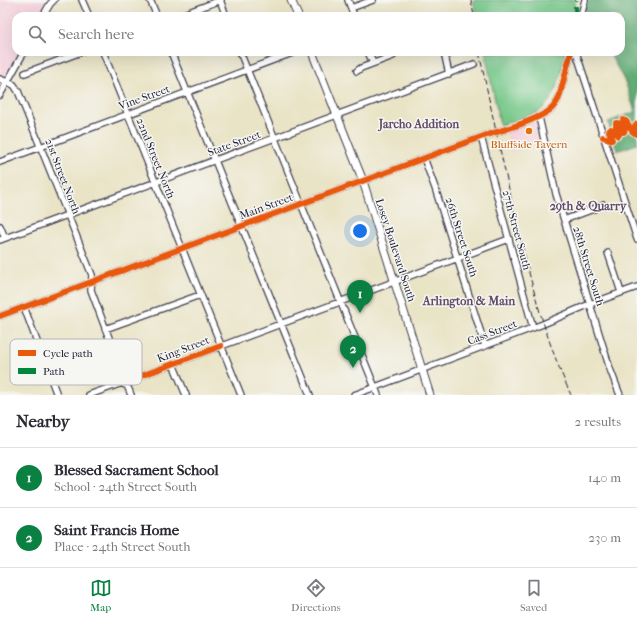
<!DOCTYPE html>
<html lang="en">
<head>
<meta charset="utf-8">
<style>
  :root { --surface:#fff; --page:#f7f7f7; --text:#2b2b33; --muted:#7c7c81; --line:#e1e1e2; --accent:#0b8043 }
  body { margin:0; font-family:"IM FELL French Canon",serif; background:var(--page); color:var(--text) }
  .you { position:absolute; left:360px; top:231px; width:14px; height:14px; margin:-10px; border:3px solid #fff; border-radius:50%; background:#1a73e8; box-shadow:0 0 0 6px #1a73e833 }
  .badge { display:grid; place-items:center; width:26px; height:26px; border-radius:50%; background:var(--accent); color:#fff; font-size:13px; font-weight:700 }
  .pin { position:absolute; translate:-50% -33px; filter:drop-shadow(0 1px 2px #0008) }
  .pin::after { content:''; position:absolute; top:21px; width:14px; height:12px; background:inherit; clip-path:polygon(0 0,100% 0,50% 100%) }
  .list { margin:0; padding:0; list-style:none }
  h2 { display:flex; justify-content:space-between; align-items:center; height:52px; margin:0; padding:0 16px; font-size:17px }
  h2 small { font-size:13px; font-weight:400; color:var(--muted) }
  .list li { display:grid; grid-template-columns:26px 1fr auto; gap:12px; align-items:center; box-sizing:border-box; height:60px; padding:0 16px; border-top:1px solid var(--line) }
  .list b { display:block; font-size:15px; white-space:nowrap }
  .list p { margin:0; font-size:13px; white-space:nowrap; color:var(--muted) }
  .list em { font-size:13px; font-style:normal; color:var(--muted) }
  .icon { flex:none; width:22px; height:22px; fill:none; stroke:currentColor; stroke-width:2; stroke-linecap:round; stroke-linejoin:round }
  .map { position:relative; flex:none; width:637px; height:395px; overflow:hidden }
  .search { position:absolute; background:var(--surface); box-shadow:0 4px 16px #0002; left:12px; right:12px; top:12px; height:44px; display:flex; align-items:center; gap:10px; box-sizing:border-box; padding:0 14px; border-radius:12px; color:var(--muted); font-size:15px }
  .sheet { height:172px; background:var(--surface) }
  nav { display:flex; justify-content:space-around; align-items:center; box-sizing:border-box; height:56px; border-top:1px solid var(--line); background:var(--surface); font-size:11px; color:var(--muted) }
  nav a { display:grid; justify-items:center; gap:2px }
  nav .on { color:var(--accent) }
  .map>svg:first-child { display:block }
  .built { fill:#f4cfdc }
  .green { fill:#76c789; stroke:#4c7462 }
  .forest { fill:#60ac75; stroke:#416758 }
  .lines { fill:none; stroke-linecap:round; stroke-linejoin:round }
  .minor-casing { stroke:#403f50; stroke-width:8 }
  .major-casing { stroke:#403f50; stroke-width:9 }
  .minor { stroke:#fff; stroke-width:5.5 }
  .major { stroke:#fff; stroke-width:7 }
  .rail { stroke:#22223b; stroke-width:1; stroke-dasharray:6 3; stroke-linecap:butt }
  .quiet { stroke:#00873e; stroke-width:5; stroke-dasharray:10 5; stroke-linecap:butt }
  .cycleway-casing { stroke:#f6f6f2; stroke-width:8 }
  .cycleway { stroke:#e8590c; stroke-width:6 }
  .food-dot { fill:#e8710a; stroke:#f6f6f2; stroke-width:1.5 }
  .labels { text-anchor:middle; stroke-width:3; stroke-linejoin:round; paint-order:stroke }
  .street-label { font-size:11px; fill:#22223b; stroke:#f6f6f2 }
  .food-label { font-size:11px; fill:#c56008; stroke:#f6f6f2 }
  .neighbourhood-label { font-size:12px; font-weight:bold; fill:#614b66; stroke:#f6f6f2 }
  .key { fill:#f6f6f2; stroke:#b6b6bb; stroke-width:1 }
  .key-label { font-size:11px; fill:#22223b }
</style>
</head>
<body>
<div class="map">
<svg width="637" height="395" viewBox="0 0 637 395">
  <rect width="100%" height="100%" fill="#f6f6f2"/>
  <filter id="ink" filterUnits="userSpaceOnUse"><feTurbulence type="fractalNoise" baseFrequency=".025" numOctaves="2"/><feDisplacementMap in="SourceGraphic" scale="8" xChannelSelector="R" yChannelSelector="G"/><feConvolveMatrix kernelMatrix="1 2 1 2 8 2 1 2 1" color-interpolation-filters="sRGB"/></filter>
  <filter id="wash" filterUnits="userSpaceOnUse"><feTurbulence type="fractalNoise" baseFrequency=".012" numOctaves="4" result="noise"/><feDisplacementMap in="SourceGraphic" scale="16" xChannelSelector="R" yChannelSelector="G"/><feGaussianBlur stdDeviation="0.9" result="paint"/><feColorMatrix in="noise" values="0 0 0 0 0 0 0 0 0 0 0 0 0 0 0 0 0 1.4 0 .05"/><feComposite in="paint" operator="in"/></filter>
  <g filter="url(#wash)">
    <rect width="100%" height="100%" fill="#eae4c7"/>
    <path class="built" d="M0 0H47L39 16H16V52H20L0 89Z
      M536 121 542 142 510 152 506 132Z"/>
    <path class="green" d="M473 0H575L572 16H477Z
      M485 52H565C561 73 558 98 539 111 530 117 510 121 500 125Z"/>
    <path class="forest" d="M590 0H637V144L617 151 608 122 635 112 626 84 609 52H621V16H589L584 8Z"/>
  </g>
  <g filter="url(#ink)">
    <g class="lines">
      <g class="minor-casing">
        <path id="minor" d="M82 0 89 16
          M150 0 157 16
          M220 0 226 16
          M348 0 354 16
          M351 8 373 0
          M43 16 50 4 54 0
          M178 16 221 0
          M581 16 585 0
          M103 52 241 395
          M171 52 310 395
          M240 52 378 395
          M368 52 373 63
          M444 52 449 74
          M576 52 637 239
          M357 71 361 68 393 56 396 52
          M25 73 81 52
          M0 79 14 85 18 91 92 275 91 290 124 378
          M0 95 24 52
          M539 117 556 194 564 220 610 369 620 395
          M481 137 533 328
          M424 158 435 188 485 346
          M0 162 295 52
          M564 220 604 205
          M0 226 5 238
          M0 240 474 64
          M608 253 621 292
          M24 307 57 395
          M0 316 481 137C499 131 536 121 550 110 554 107 557 102 559 98L571 52
          M105 329 200 295
          M173 364 186 395
          M122 381a4 4 0 1 1 8 0a4 4 0 1 1-8 0Z
          M130 380 509 239
          M127 385 131 395
          M89 395 122 383
          M354 395 543 324 590 304 637 287"/>
      </g>
      <g class="major-casing">
        <path id="major" d="M291 0 298 16
          M312 52 363 181 430 395"/>
      </g>
      <use href="#minor" class="minor"/>
      <use href="#major" class="major"/>
      <path class="rail" d="M471 0 474 16
        M479 52C490 104 501 155 513 206 528 271 543 335 571 395"/>
      <path class="quiet" d="M575 16 576 0"/>
      <g class="cycleway-casing">
        <path id="cycleway" d="M603 137 612 140 609 131 611 129 618 136 619 135 616 126V123H618L623 132H624L625 129 623 122V120L626 121 632 131 636 134 637 133 635 126 637 124
          M0 316 481 137C499 131 536 121 550 110 554 107 557 102 559 98L571 52
          M130 380 221 346"/>
      </g>
      <use href="#cycleway" class="cycleway"/>
    </g>
  </g>
  <circle class="food-dot" cx="529" cy="131" r="4"/>
  <g class="labels">
    <g class="street-label">
      <text transform="translate(144 97) rotate(-20)" y="4">Vine Street</text>
      <text transform="translate(234 143) rotate(-20)" y="4">State Street</text>
      <text transform="translate(156 158) rotate(68)" y="4">22nd Street North</text>
      <text transform="translate(63 176) rotate(69)" y="4">21st Street North</text>
      <text transform="translate(266 206) rotate(-20)" y="4">Main Street</text>
      <text transform="translate(517 230) rotate(75)" y="4">27th Street South</text>
      <text transform="translate(462 237) rotate(72)" y="4">26th Street South</text>
      <text transform="translate(396 250) rotate(72)" y="4">Losey Boulevard South</text>
      <text transform="translate(589 266) rotate(73)" y="4">28th Street South</text>
      <text transform="translate(492 332) rotate(-21)" y="4">Cass Street</text>
      <text transform="translate(183 349) rotate(-21)" y="4">King Street</text>
    </g>
    <g class="food-label">
      <text x="529" y="148">Bluffside Tavern</text>
    </g>
    <g class="neighbourhood-label">
      <text x="419" y="128">Jarcho Addition</text>
      <text x="588" y="210">29th &amp; Quarry</text>
      <text x="469" y="305">Arlington &amp; Main</text>
    </g>
  </g>
  <rect x="10" y="339" width="132" height="46" rx="6" class="key"/>
  <rect x="18" y="350" width="18" height="6" fill="#e8590c"/>
  <rect x="18" y="368" width="18" height="6" fill="#00873e"/>
  <g class="key-label">
    <text x="43" y="357">Cycle path</text>
    <text x="43" y="375">Path</text>
  </g>
</svg>
<div class="you"></div>
<div class="pin badge" style="left:360px;top:313px">1</div>
<div class="pin badge" style="left:353px;top:368px">2</div>
<div class="search"><svg class="icon" aria-label="search" viewBox="0 0 24 24"><circle cx="10" cy="10" r="6"/><path d="M15 15l6 6"/></svg>Search here</div>
</div>
<section class="sheet">
<h2>Nearby<small>2 results</small></h2>
<ul class="list">
<li><span class="badge">1</span><div><b>Blessed Sacrament School</b><p>School · 24th Street South</p></div><em>140 m</em></li>
<li><span class="badge">2</span><div><b>Saint Francis Home</b><p>Place · 24th Street South</p></div><em>230 m</em></li>
</ul>
</section>
<nav>
<a class="on"><svg class="icon" aria-label="map" viewBox="0 0 24 24"><path d="M3 6l6-2 6 2 6-2v14l-6 2-6-2-6 2zM9 4v14M15 6v14"/></svg>Map</a>
<a><svg class="icon" aria-label="directions" viewBox="0 0 24 24"><path d="M12 3l9 9-9 9-9-9zM9 14v-3h6M13 9l2 2-2 2"/></svg>Directions</a>
<a><svg class="icon" aria-label="saved" viewBox="0 0 24 24"><path d="M7 4h10v16l-5-4-5 4z"/></svg>Saved</a>
</nav>
</body>
</html>
